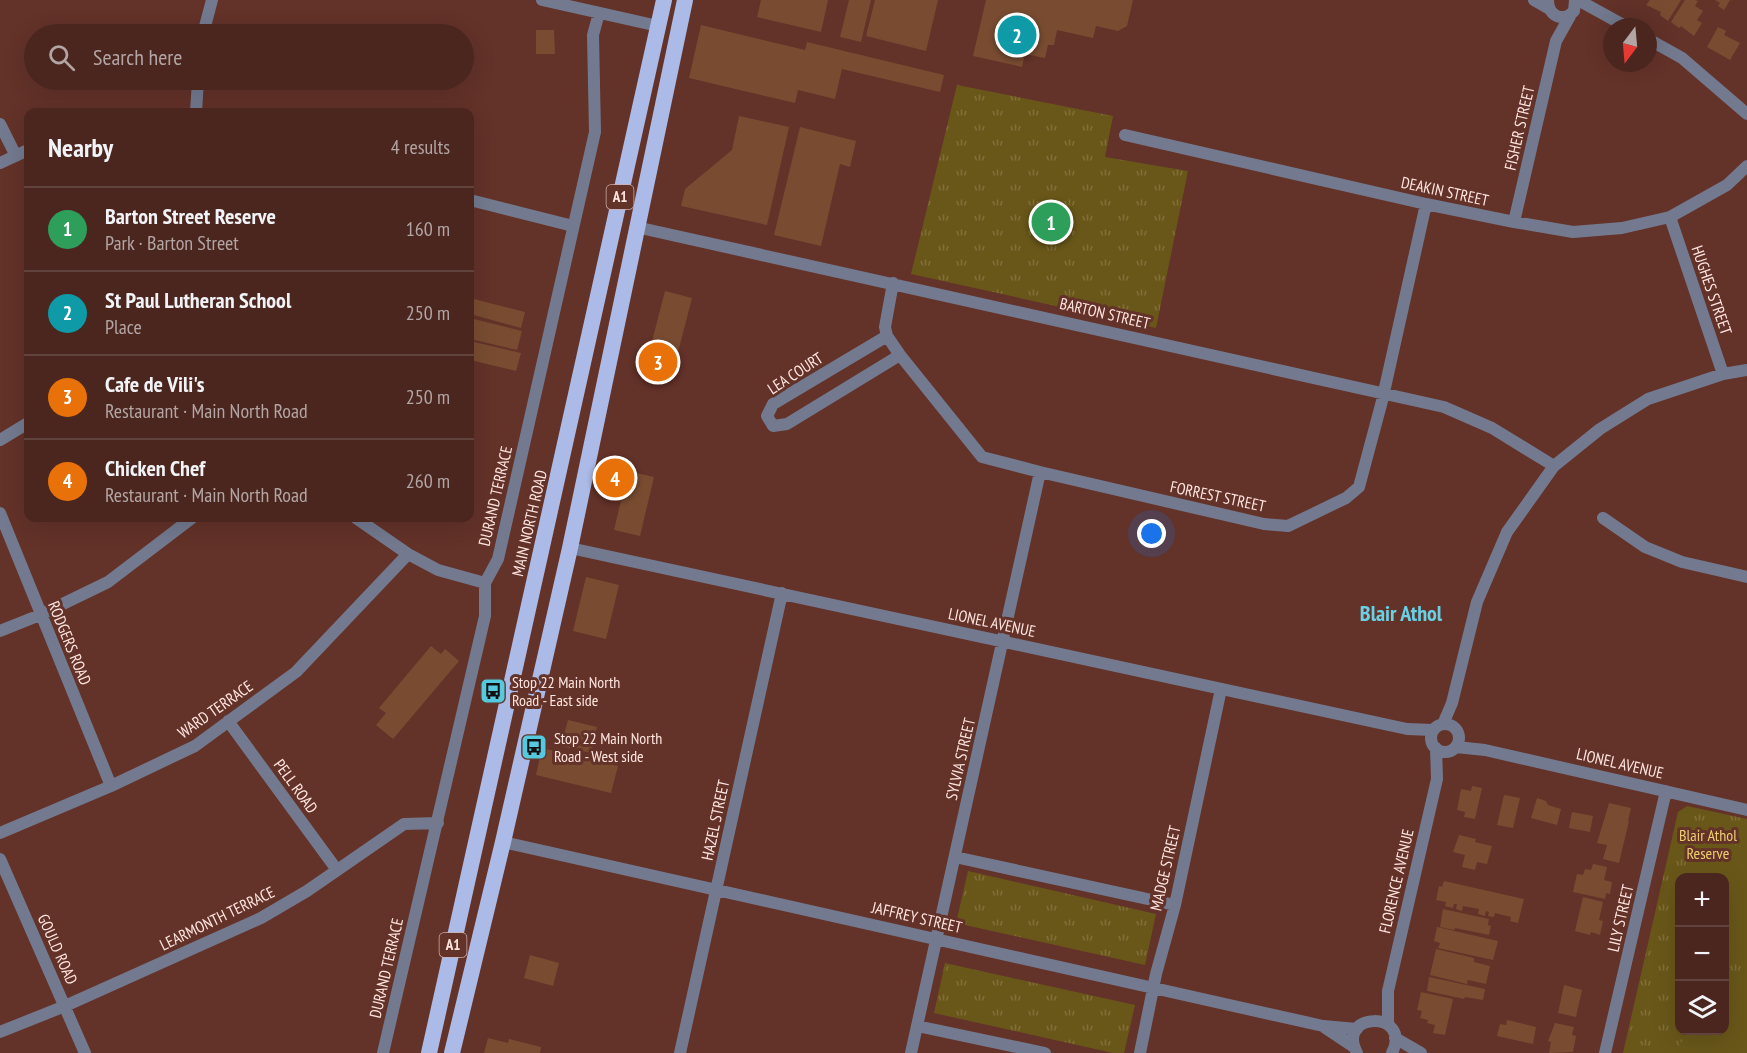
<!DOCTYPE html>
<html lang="en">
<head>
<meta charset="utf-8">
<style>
  :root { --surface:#4a261f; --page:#512e28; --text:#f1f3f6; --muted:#b2a5a4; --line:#61433d; --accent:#55cadf }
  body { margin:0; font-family:"PT Sans Narrow",sans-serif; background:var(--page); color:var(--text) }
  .controls { position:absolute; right:18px; bottom:18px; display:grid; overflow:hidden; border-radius:12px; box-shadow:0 6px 24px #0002 }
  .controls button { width:54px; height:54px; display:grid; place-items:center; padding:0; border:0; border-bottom:2px solid var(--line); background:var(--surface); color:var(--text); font:30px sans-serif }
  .compass { position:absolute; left:1603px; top:18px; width:54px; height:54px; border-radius:50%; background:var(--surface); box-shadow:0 6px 24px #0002; rotate:196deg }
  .you { position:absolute; left:1152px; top:534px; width:21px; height:21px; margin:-15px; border:4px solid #fff; border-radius:50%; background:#1a73e8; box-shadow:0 0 0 9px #1a73e833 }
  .badge { display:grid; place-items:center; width:39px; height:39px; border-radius:50%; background:var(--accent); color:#fff; font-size:20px; font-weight:700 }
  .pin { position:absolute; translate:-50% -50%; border:3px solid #fff; box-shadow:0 2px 6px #0006 }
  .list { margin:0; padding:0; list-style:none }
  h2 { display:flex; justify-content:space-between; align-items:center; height:78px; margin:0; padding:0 24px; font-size:26px }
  h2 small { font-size:20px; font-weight:400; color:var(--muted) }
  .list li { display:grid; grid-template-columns:39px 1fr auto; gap:18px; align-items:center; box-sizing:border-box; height:84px; padding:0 24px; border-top:2px solid var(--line) }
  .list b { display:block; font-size:22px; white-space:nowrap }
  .list p { margin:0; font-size:20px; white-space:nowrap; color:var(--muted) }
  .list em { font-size:20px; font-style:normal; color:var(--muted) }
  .icon { flex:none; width:33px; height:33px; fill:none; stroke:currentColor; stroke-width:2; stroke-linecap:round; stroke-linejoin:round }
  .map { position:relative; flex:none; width:1747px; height:1053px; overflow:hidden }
  .search { position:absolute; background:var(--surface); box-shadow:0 6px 24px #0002; left:24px; top:24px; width:450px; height:66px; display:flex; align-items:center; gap:15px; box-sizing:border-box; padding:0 21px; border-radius:33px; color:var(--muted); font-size:22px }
  .panel { position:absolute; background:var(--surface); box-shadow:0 6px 24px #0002; left:24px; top:108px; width:450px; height:414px; border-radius:12px }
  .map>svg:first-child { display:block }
  .grass { fill:url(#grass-tufts); fill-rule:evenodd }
  .pitch { fill:#695719 }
  .building { fill:#794c31 }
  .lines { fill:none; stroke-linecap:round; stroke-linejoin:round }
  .minor { stroke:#737a8f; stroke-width:12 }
  .trunk { stroke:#acbae8; stroke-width:16 }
  .labels { text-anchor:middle; stroke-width:6; stroke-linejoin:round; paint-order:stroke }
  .shield { fill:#633229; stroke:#d0afa9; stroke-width:1.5 }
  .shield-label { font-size:15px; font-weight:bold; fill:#ffe5e0 }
  .street-label { font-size:16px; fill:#ffe5e0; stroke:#633229 }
  .poi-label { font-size:16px; fill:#ffe5e0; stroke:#633229; text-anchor:start }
  .park-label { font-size:16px; fill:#eece6f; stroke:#633229 }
  .district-label { font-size:22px; font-weight:bold; fill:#69d1e5; stroke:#633229 }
</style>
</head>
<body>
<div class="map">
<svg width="1747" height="1053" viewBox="0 0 1747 1053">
  <defs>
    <pattern id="grass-tufts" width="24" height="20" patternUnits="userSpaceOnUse" patternTransform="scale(1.5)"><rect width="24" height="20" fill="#695719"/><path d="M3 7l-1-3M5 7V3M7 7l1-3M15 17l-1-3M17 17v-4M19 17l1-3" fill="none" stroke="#806f3a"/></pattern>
  </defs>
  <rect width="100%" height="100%" fill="#633229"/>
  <path class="grass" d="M957 85 1113 116 1105 157 1188 171 1156 328 911 274Z
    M1687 806 1747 819V1053H1623L1678 812ZM1680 878H1724V1030H1680Z
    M968 871 1156 914 1145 965 956 923Z
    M945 963 1135 1005 1124 1053H1113L934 1013Z"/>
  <path class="pitch" d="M1692 836 1747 848V950L1725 945 1724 878 1683 877Z
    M1747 990V1053H1675L1688 1031 1724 1030 1725 998Z"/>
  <path class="building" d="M761 0H828L821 32 757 17Z
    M849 0H871L861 42 840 37Z
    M875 0H938L926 51 866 36Z
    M986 0H1133L1127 26 1118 31 1096 26 1093 38 1057 30 1054 45H1048L1045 58 1025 54 1022 67 973 56Z
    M1650 0H1681L1668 21 1660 15 1661 12 1646 5Z
    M1685 0H1695L1698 1 1695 6 1703 11 1697 20 1702 23 1694 36 1681 26 1679 28 1671 22Z
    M1715 0H1730L1724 10 1718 6 1720 3Z
    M701 25 805 50 807 42 944 75 940 92 842 69 835 99 798 90 795 103 689 78Z
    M1718 27 1726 31 1724 35 1740 43 1730 60 1707 47Z
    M536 30H554L555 54H536Z
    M739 116 789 127 767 225 681 206 685 189 732 150Z
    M800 127 856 141 850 167 840 164 821 246 774 235Z
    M665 291 692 298 677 356 650 349Z
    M470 298 525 312 521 328 470 314Z
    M470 318 522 331 517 350 470 339Z
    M470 341 521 353 516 371 470 360Z
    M628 471 654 477 640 536 614 530Z
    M586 577 619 585 606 639 573 631Z
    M431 646 441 654 445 649 459 661 393 739 376 725 386 713 379 708Z
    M568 720 597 727 591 753 561 746Z
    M542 748 618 766 611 793 536 775Z
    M1472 786 1482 788 1475 819 1464 817 1465 812 1457 810 1461 789 1471 791Z
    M1504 795 1520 798 1513 828 1497 825Z
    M1537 798 1546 801 1548 805 1561 809 1557 825 1531 818Z
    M1609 803 1631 808 1628 821H1629L1619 863 1603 859 1607 845 1597 843Z
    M1572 812 1593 816 1590 832 1569 828Z
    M1459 835 1476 839 1475 842 1492 846 1487 864 1477 862 1475 870 1462 867 1465 855 1453 852Z
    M1593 864 1607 867 1604 880 1612 882 1610 894 1606 893 1605 899 1573 892 1577 874 1583 875 1585 869 1591 870Z
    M1444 881 1524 899 1518 923 1510 921 1511 917 1495 913 1494 917 1488 916 1489 912 1486 911 1485 916 1478 914 1479 909 1463 906 1462 911 1456 909 1457 904H1454L1453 908 1445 906 1446 902 1436 900 1439 886 1442 887Z
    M1583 897 1603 902 1599 920 1603 921 1600 935 1591 932 1590 935 1575 931Z
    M1443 909 1489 919 1488 925 1491 926 1489 935 1455 928 1454 930 1440 927Z
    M1437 927 1498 941 1493 960 1438 948 1440 943 1434 941Z
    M1436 949 1474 958V962L1490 966 1486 984 1468 980 1467 984 1430 975Z
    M530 955 559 963 553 986 524 978Z
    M1429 977 1485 989 1483 1000 1465 997 1464 999 1427 991Z
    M1564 985 1582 990 1576 1017 1558 1013Z
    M1421 992 1453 999 1445 1035 1433 1033 1435 1025 1427 1023 1428 1020 1420 1018 1422 1011 1417 1010Z
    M1507 1020 1536 1027 1533 1044 1497 1036 1500 1024 1506 1025Z
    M1555 1023 1574 1027 1572 1035 1576 1036 1573 1052 1549 1053 1551 1042 1548 1041Z
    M488 1038 508 1043 509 1039 541 1047 540 1053H484Z"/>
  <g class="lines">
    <path class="minor" d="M542 0 658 26
      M1534 0 1548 8
      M1548 0C1548 16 1563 23 1574 11L1575 0
      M1578 0 1627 27
      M203 34 212 0
      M1648 39 1682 58 1747 114
      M196 112 198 80
      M0 124 16 156
      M1125 135 1426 204 1514 222 1573 232 1622 228 1670 217 1727 185 1747 166
      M0 163 28 150
      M470 200 573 226
      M1670 217 1723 374
      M1514 222 1556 41 1570 16
      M636 227 1444 407 1492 428 1554 466
      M893 283 885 327 887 336 900 355 982 457 1040 472 1264 524 1288 526 1346 498 1359 487 1382 401 1426 204
      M887 336 773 404 767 416 773 426 787 424 900 355
      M0 440 28 423
      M0 513 111 786
      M356 518 408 554 438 570 485 583
      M1603 518 1645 547 1682 562 1747 577
      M570 548 1407 729 1433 730
      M0 631 40 615 108 582 192 518
      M228 721 337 870
      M1431 738a14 14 0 1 1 28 0a14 14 0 1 1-28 0Z
      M1443 724 1452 703 1477 602 1507 532 1554 466 1600 429 1648 399 1723 374 1747 370
      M1456 747 1485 750 1747 810
      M0 833 111 786 195 746 296 672 408 554
      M503 842 1323 1026 1357 1029
      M955 857 1175 905
      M0 859 85 1053
      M1388 1024V991L1437 779 1436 748
      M917 1026 1045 1053
      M1324 1027 1354 1047
      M0 1032 65 1006 261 918 307 891 404 824 438 823
      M1395 1038 1421 1053
      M383 1053 485 616V583L498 559 595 132 593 35 599 13
      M680 1053 782 593
      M911 1053 1040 472
      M1140 1053 1156 974 1175 905 1221 689
      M1357 1053C1335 1011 1413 1010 1392 1053
      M1605 1053 1666 791"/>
    <path class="trunk" d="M429 1053 664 0
      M452 1053 503 842 570 548 685 0"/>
  </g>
  <defs>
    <g id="bus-square" transform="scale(1.35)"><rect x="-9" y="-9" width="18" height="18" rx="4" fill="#55cadf" stroke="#633229"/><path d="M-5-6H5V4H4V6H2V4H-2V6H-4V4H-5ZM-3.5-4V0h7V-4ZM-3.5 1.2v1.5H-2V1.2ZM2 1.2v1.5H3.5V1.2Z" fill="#111"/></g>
  </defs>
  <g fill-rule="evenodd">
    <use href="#bus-square" x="493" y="691"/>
    <use href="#bus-square" x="534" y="747"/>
  </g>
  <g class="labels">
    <g class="shield">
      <rect x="606.5" y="185" width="27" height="24" rx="4.5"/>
      <rect x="439.5" y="933" width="27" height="24" rx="4.5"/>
    </g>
    <g class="shield-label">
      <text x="620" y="202">A1</text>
      <text x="453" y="950">A1</text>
    </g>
    <g class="street-label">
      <text transform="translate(1519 128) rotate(-77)" y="6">FISHER STREET</text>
      <text transform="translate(1445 191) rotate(12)" y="6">DEAKIN STREET</text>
      <text transform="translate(1712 290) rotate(71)" y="6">HUGHES STREET</text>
      <text transform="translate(1105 313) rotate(13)" y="6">BARTON STREET</text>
      <text transform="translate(795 373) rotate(-33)" y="6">LEA COURT</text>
      <text transform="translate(495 496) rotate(-77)" y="6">DURAND TERRACE</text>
      <text transform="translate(1218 496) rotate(12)" y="6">FORREST STREET</text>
      <text transform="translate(529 523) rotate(-77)" y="6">MAIN NORTH ROAD</text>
      <text transform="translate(992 622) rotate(12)" y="6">LIONEL AVENUE</text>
      <text transform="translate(70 643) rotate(68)" y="6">RODGERS ROAD</text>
      <text transform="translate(215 709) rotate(-35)" y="6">WARD TERRACE</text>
      <text transform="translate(960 759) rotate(-77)" y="6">SYLVIA STREET</text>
      <text transform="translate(1620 763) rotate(13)" y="6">LIONEL AVENUE</text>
      <text transform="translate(296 786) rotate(54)" y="6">PELL ROAD</text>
      <text transform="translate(715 820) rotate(-78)" y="6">HAZEL STREET</text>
      <text transform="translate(1165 868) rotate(-77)" y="6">MADGE STREET</text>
      <text transform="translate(1396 881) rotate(-77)" y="6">FLORENCE AVENUE</text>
      <text transform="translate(917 917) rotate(13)" y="6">JAFFREY STREET</text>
      <text transform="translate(217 918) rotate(-26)" y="6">LEARMONTH TERRACE</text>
      <text transform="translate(1620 918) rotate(-77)" y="6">LILY STREET</text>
      <text transform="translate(58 949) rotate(66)" y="6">GOULD ROAD</text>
      <text transform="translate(386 968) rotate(-77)" y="6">DURAND TERRACE</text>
    </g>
    <g class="poi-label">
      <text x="512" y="688">Stop 22 Main North<tspan x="512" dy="18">Road - East side</tspan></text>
      <text x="554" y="744">Stop 22 Main North<tspan x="554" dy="18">Road - West side</tspan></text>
    </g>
    <g class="park-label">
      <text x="1708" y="841">Blair Athol<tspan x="1708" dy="18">Reserve</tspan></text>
    </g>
    <g class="district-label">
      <text x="1401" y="621">Blair Athol</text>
    </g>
  </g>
</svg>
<div class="controls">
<button>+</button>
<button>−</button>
<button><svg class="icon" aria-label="layers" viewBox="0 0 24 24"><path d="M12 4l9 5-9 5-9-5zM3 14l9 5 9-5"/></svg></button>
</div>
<svg class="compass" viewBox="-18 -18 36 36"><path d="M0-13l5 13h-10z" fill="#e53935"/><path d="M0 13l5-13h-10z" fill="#b2a5a4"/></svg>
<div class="you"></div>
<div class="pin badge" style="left:1051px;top:222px;background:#2e9e5b">1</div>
<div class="pin badge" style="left:1017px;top:35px;background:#0f9aa8">2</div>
<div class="pin badge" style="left:658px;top:362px;background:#e8710a">3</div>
<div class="pin badge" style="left:615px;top:478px;background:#e8710a">4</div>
<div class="search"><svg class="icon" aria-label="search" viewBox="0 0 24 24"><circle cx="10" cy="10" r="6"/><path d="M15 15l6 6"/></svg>Search here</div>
<section class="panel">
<h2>Nearby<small>4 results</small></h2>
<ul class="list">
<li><span class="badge" style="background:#2e9e5b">1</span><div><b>Barton Street Reserve</b><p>Park · Barton Street</p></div><em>160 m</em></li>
<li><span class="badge" style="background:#0f9aa8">2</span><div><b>St Paul Lutheran School</b><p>Place</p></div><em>250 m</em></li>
<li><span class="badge" style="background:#e8710a">3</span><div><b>Cafe de Vili's</b><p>Restaurant · Main North Road</p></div><em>250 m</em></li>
<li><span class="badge" style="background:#e8710a">4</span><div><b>Chicken Chef</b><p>Restaurant · Main North Road</p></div><em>260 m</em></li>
</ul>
</section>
</div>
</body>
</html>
